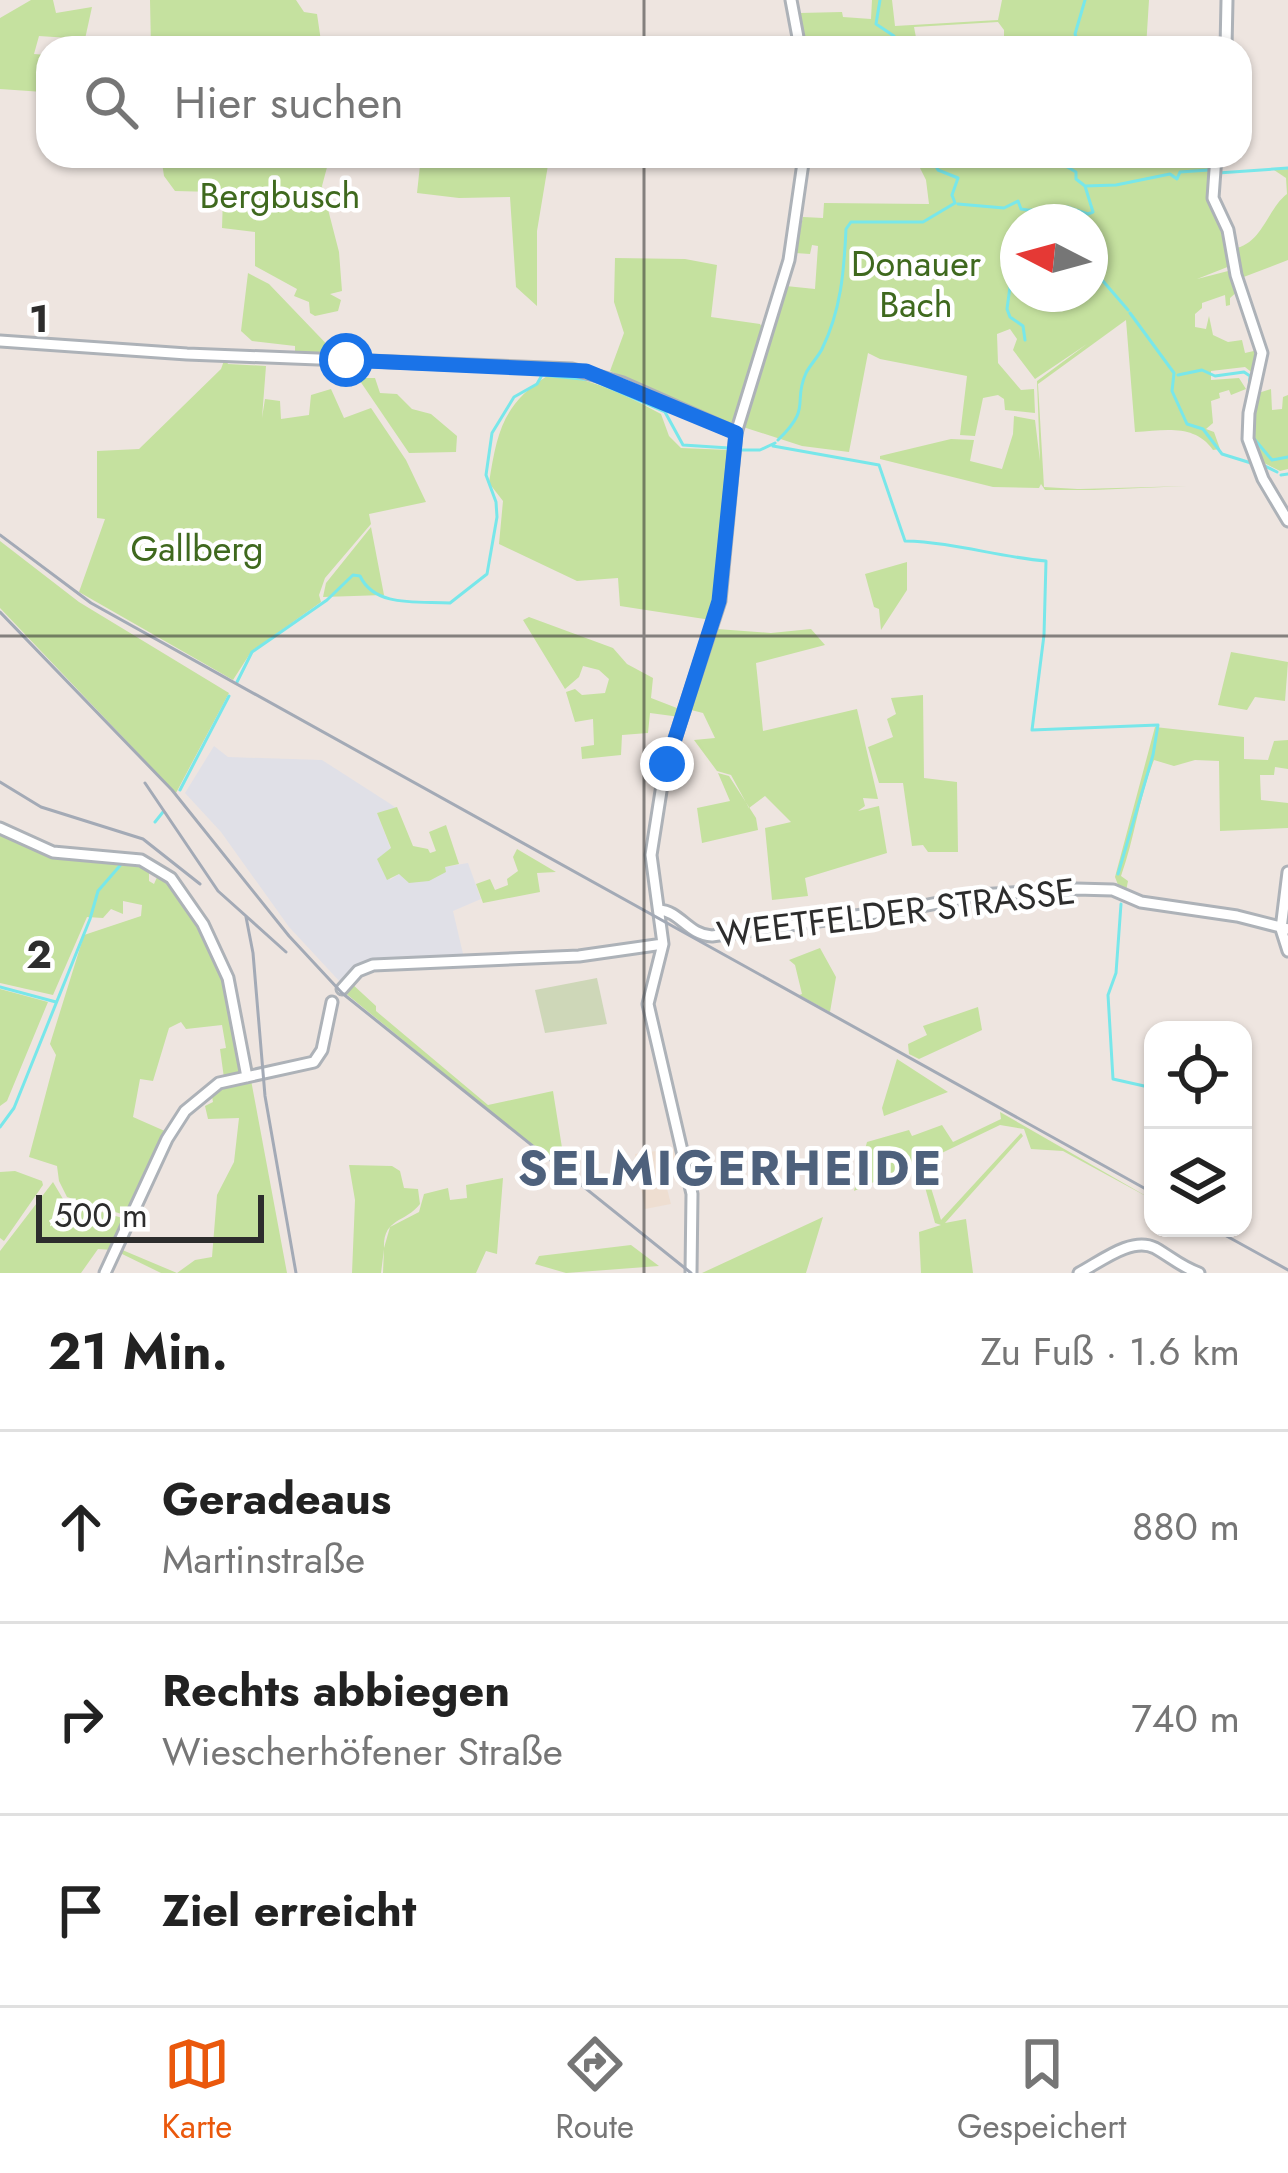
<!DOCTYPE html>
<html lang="de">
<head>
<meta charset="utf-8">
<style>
  :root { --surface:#fff; --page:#f6f6f6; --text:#222; --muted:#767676; --line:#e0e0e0; --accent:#ea580c }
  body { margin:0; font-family:Jost,sans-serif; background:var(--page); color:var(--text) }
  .controls { position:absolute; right:36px; bottom:36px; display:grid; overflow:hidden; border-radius:24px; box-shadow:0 3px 9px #0004 }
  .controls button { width:108px; height:108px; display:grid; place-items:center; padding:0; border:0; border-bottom:3px solid var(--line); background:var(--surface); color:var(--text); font:60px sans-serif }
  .compass { position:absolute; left:1000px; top:204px; width:108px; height:108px; border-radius:50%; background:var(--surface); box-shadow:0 3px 9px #0004; rotate:276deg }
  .scale { position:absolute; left:36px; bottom:30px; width:228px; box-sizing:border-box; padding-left:12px; border:6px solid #2d2d2d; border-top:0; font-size:33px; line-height:42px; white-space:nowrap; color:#2d2d2d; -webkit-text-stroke:9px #fff; paint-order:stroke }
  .stop { position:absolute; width:36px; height:36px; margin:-27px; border:9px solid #1a73e8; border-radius:50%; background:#fff }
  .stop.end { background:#1a73e8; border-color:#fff; box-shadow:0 3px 12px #0008 }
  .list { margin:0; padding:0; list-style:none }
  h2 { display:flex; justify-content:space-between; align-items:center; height:156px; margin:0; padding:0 48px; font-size:51px }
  h2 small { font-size:39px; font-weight:400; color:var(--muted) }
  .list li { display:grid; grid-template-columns:78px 1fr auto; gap:36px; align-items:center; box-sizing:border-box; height:192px; padding:0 48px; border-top:3px solid var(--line) }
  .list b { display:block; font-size:45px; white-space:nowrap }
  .list p { margin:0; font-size:39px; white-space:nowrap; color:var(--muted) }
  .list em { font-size:39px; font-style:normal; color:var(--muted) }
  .icon { flex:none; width:66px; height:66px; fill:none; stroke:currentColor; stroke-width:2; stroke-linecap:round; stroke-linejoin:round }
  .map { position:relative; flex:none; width:1288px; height:1273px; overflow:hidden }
  .search { position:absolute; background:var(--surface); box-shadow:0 3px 9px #0004; left:36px; right:36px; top:36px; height:132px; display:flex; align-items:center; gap:30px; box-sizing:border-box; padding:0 42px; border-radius:36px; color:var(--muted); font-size:45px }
  .sheet { height:732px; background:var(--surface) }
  nav { display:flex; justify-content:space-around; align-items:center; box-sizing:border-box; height:168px; border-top:3px solid var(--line); background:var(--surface); font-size:33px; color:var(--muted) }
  nav a { display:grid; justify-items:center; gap:6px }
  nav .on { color:var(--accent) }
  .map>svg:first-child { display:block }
  .industrial { fill:#e0e0e7 }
  .education { fill:#eeded1 }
  .green { fill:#c5e19f; fill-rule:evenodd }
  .cemetery { fill:#ced7b8 }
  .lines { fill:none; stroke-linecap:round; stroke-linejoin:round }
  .stream { stroke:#78e7ea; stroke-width:3 }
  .tertiary-casing { stroke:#adb2b8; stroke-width:15 }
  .tertiary { stroke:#fff; stroke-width:9 }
  .rail { stroke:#a3aab6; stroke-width:3 }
  .route { stroke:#1a73e8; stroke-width:15 }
  .grid { fill:none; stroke:#2d2d2d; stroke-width:3; stroke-opacity:0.55 }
  .labels { text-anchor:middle; stroke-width:9; stroke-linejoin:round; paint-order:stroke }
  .park-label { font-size:36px; fill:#3f691e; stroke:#fff }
  .street-label { font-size:36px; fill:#2d2d2d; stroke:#fff }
  .district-label { font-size:48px; font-weight:bold; letter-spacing:3px; fill:#4e617c; stroke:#fff }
  .grid-label { font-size:39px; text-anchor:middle; font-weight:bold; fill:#2d2d2d; stroke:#fff; stroke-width:9; stroke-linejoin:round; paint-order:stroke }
</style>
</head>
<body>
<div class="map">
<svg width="1288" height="1273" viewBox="0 0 1288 1273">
  <rect width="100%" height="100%" fill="#eee5e0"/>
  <path class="industrial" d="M214 746 228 757 322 760 389 803 396 808 377 813 391 849 390 880 399 874 429 881 444 867 468 863 481 899 453 911 464 958 371 963 342 984 289 927 221 832 185 793Z"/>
  <path class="education" d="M677 1148 683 1171 664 1177 671 1204 645 1209 635 1154Z"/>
  <path class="green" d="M31 0H53L56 13 92 7 85 39 39 36 34 54 47 55 43 92 0 89V18Z
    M150 0H296L304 12 317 14 322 48H151Z
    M796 0 799 13 842 12 843 17 871 19 872 0H892L895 26 998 20 1002 0H1149L1146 48H1004V30L998 22 914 27 918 48H804Z
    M161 156H330L322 186 339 252 342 291 330 294 341 300 338 311 315 316 310 313 309 302 294 296 297 289 255 266V232L222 228 223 197 215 192 175 191 164 176Z
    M421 156 549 159 537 231V306L516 287 510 197 459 198 417 193Z
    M914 156H962L969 167 999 163 1002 156V166L1072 156H1145L1146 166 1214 160 1211 195 1230 266 1197 279 1232 270 1238 291 1230 298V305L1226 306 1225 295 1202 303V308L1195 314V327L1206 329 1209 316 1213 335 1228 342 1242 340 1245 353 1258 350 1260 356 1255 375 1245 367 1211 371V380L1239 378 1246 389 1231 395 1229 390 1219 393 1220 398 1211 401 1213 423 1206 429 1214 432 1220 449 1213 450C1195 424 1166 430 1135 432L1126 320 1038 384 1044 487 1094 490 1187 486 1045 490 1041 484 1039 488 993 487 880 459V456L951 439 974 440 970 461 1002 469 1013 434 1014 416 1035 420 1040 461 1037 381 1087 344 1035 379 1013 350 1017 339 1010 329 997 334 998 363 1021 390 1034 389 1035 413 1005 410 1004 399 998 395 983 398 975 436 960 435 967 376 880 359 868 353 849 452 802 446 743 427 786 286 815 289 818 246 812 245 810 254 795 253 803 217 823 218 824 203 929 204 926 180ZM1018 222H1090V294H1018Z
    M1288 169V260L1241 278 1233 249C1263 244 1267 209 1287 194L1286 178 1274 170Z
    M615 258 685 259 717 265 711 317 760 324 763 329 732 425 610 371 624 333 614 302Z
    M248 273 269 284 338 356 295 355V346L252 341 241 331Z
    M225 358 228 364 266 366 262 418 265 399 280 401 281 419 309 415 311 395 331 389 344 418 371 408 406 460 426 502 369 514 371 524 325 578 319 595 321 602 251 652 233 680 79 592 105 519 97 518V451L139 449 221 369Z
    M549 375C590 377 626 395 661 414L669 436 681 448 729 450 720 579 711 620 620 606 618 578 577 581 499 544 503 501 489 483C497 432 503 403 549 375Z
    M363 378H375L380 393 397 394 412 409 431 414 457 436 456 452 409 453 360 381Z
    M1271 389 1272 410 1282 409 1283 397 1288 395V469L1280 471 1258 460C1249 439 1250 417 1255 394Z
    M371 527 384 595 323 597 326 583Z
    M0 541 79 602 229 693 176 793 0 608Z
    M907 562V590L881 630 879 609 874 607 865 574Z
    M529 617 613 648 627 664 653 678 651 698 682 710 680 717 650 713 648 733 622 735 621 755 582 759 581 747 594 745 593 719 575 722 566 692 575 689 582 695 605 693 609 679 599 670 583 666 579 677 565 689 523 620Z
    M717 629 771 633 811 629 825 645 756 663 763 731 857 709 878 799 863 798 865 806 858 811 879 806 887 853 805 878 808 896 772 900 765 828 791 822 765 796 749 808 731 775 717 771 694 740 715 738 703 713 687 709Z
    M1231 652 1288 662 1285 701 1255 697 1247 710 1218 705Z
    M923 695 924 778 957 782 958 852H928L923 845 912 846 903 783H879L868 747 893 737 887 719 896 714 891 698Z
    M1155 727 1244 737V759L1268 760 1274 741 1288 740V769L1275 767 1274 775H1260L1261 800 1288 803V828L1220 831 1219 761 1195 760 1174 766 1154 760C1139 797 1135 837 1121 876L1128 881 1126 891 1120 890 1115 877Z
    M718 773 729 776 756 818 758 830 702 843 697 808 730 801Z
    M397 807 413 846 428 849 430 853 436 851 429 832 446 825 459 864 445 867 446 872 429 881 409 883 399 874 387 880 377 859 391 848 377 813Z
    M0 832 48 855 113 859 149 869V881L154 884 158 875C220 937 228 989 244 1071L224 1078 220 1049 226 1048 222 1025 186 1029 181 1022 169 1028 153 1081 140 1079 133 1117 167 1132 128 1216 67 1197 59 1181 57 1166 29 1157 56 1055 50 1044 84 935 141 916 142 905 123 901V914L111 909 103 918 87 917 53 995 0 983Z
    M517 849 556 872 537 873 540 892 483 903 476 884 490 879 495 890 508 885 507 879 518 871 513 857Z
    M820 948 836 977 830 1012 799 995 802 994 795 965 789 960Z
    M350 982 376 1006V1011L488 1105 553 1091 566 1173 344 992Z
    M0 989 48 1002 7 1101 0 1106Z
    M978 1007 982 1030 919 1059 909 1054 908 1044 927 1035 923 1026Z
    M897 1059 948 1092 884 1116 882 1108Z
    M251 1080 287 1273H161L118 1252 120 1249 177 1273 195 1260 212 1257 217 1195 234 1162 239 1118 208 1119 205 1106 213 1102 211 1091Z
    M1000 1112 1153 1200 1063 1151 1031 1149 1024 1129 1000 1125 923 1162 941 1220 1021 1133 1023 1136 945 1223 966 1219 973 1273H921L919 1232 941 1225 935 1223 918 1162 854 1191 867 1142 909 1130 912 1136 942 1125 953 1142 1001 1119Z
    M349 1165 392 1166 400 1171 404 1188 418 1189 420 1204C405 1223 383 1218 384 1248L390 1227 419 1212 424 1194 448 1188 450 1200 467 1198 466 1185 503 1178 497 1254 486 1251 476 1273H383L384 1249 381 1273H352L355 1200Z
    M15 1171 42 1181 43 1185 4 1241 0 1238V1172Z
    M53 1182 63 1199 71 1203 126 1219 112 1250 98 1249 81 1273H0V1251Z
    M823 1217 806 1273H702Z
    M631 1245 659 1266 566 1273 535 1264 539 1256Z"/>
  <path class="cemetery" d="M597 978 607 1024 545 1033 535 990Z"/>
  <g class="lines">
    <path class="stream" d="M880 0 876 24 894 36 891 48
      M1080 48 1075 34 1085 0
      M1218 173 1288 168
      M1085 186 1116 185 1170 174 1177 179 1180 172 1209 170
      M958 204 1004 208 1018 201 1021 209 1034 211 1042 222
      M1030 210 1060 212 1067 207 1088 214 1093 212 1085 186 1076 179V172L1062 164 1060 156
      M1018 228 1007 309 1010 317 1023 326 1025 340
      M1090 266 1128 310
      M1130 313 1174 373 1172 391 1187 424 1203 429 1222 454 1251 463
      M1178 375 1202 370 1215 376 1244 372 1250 376 1249 389
      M1244 434 1248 394
      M1250 434 1272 460 1288 457
      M778 440C813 406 792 404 806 373 810 365 818 357 822 349 841 310 844 272 846 229L851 222H923L955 203 952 195 958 178 938 170 930 156
      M773 446 879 465 905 541C953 542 998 557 1046 561L1044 635 1032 730 1158 725 1153 755 1118 874
      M737 450H760L775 443
      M1263 465 1277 472
      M1281 475 1288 474
      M237 682 252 652 327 600 353 575 360 576C375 608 419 601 450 603L487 574 497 517 496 502 486 475 492 433 514 397 537 384 542 375 592 380 665 412 683 445 729 448
      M180 790 229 696
      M155 822 163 812
      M1121 904 1116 973 1108 995 1113 1079 1153 1088
      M0 987 56 1002
      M0 1127 14 1108 90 919 98 891 124 861"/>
    <g class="tertiary-casing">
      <path id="tertiary" d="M791 0 800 48
        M1226 48 1227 0
        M1216 156 1213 198 1228 230 1236 275 1262 353 1249 413 1248 439 1263 479 1288 521
        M0 341 187 354 572 369 623 383 736 433
        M0 828 53 852 141 860 171 878 203 924 228 978 247 1077
        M1288 872 1281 929 1288 951
        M659 910C680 911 688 935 712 936L912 908 979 895 1076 889 1113 890 1141 902 1237 916 1288 929
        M342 989 358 971 373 965 579 956 663 944
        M105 1273 167 1139 185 1111 219 1083 314 1062 322 1050 332 1002
        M691 1273 692 1194 648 1004 663 944 651 855 664 772 720 601 736 433 789 260 804 156
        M1079 1273C1099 1263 1131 1236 1155 1248 1171 1257 1181 1267 1199 1273"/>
    </g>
    <use href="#tertiary" class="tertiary"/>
    <path class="rail" d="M0 535 91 603 1153 1193
      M0 612 172 790 289 936 342 993 691 1273
      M0 782 41 807 143 839 200 884
      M145 783 218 891 286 952
      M246 917 253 953 265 1096 296 1273
      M1212 1228 1288 1270"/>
  </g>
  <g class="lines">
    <path class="route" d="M346 360 586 371 736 433 719 601 667 764"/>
  </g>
  <path class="grid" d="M644 0V48M644 156V1273M0 636H1288"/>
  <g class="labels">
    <g class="park-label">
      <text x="280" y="208">Bergbusch</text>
      <text x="916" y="276">Donauer<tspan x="916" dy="41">Bach</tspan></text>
      <text x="197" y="561">Gallberg</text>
    </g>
    <g class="street-label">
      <text transform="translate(896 912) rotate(-7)" y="13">WEETFELDER STRASSE</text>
    </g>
    <g class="district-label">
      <text x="731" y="1185">SELMIGERHEIDE</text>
    </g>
  </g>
  <g class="grid-label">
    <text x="39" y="332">1</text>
    <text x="39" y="968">2</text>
  </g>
</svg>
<div class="controls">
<button><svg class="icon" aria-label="locate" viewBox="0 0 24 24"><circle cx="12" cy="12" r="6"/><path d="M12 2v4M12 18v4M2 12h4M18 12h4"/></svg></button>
<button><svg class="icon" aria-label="layers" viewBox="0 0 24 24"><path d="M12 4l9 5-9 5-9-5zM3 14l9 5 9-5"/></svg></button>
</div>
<svg class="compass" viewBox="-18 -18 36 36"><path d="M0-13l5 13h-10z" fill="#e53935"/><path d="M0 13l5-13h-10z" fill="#767676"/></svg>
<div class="scale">500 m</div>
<div class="stop" style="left:346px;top:360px"></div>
<div class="stop end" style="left:667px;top:764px"></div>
<div class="search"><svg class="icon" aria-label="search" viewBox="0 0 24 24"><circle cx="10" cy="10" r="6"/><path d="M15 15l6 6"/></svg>Hier suchen</div>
</div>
<section class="sheet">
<h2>21 Min.<small>Zu Fuß · 1.6 km</small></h2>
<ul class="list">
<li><svg class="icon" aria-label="ahead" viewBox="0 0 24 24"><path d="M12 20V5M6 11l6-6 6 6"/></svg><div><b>Geradeaus</b><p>Martinstraße</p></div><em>880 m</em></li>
<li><svg class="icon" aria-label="right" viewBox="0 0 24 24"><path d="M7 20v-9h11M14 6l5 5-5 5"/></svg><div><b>Rechts abbiegen</b><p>Wiescherhöfener Straße</p></div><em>740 m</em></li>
<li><svg class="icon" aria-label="arrive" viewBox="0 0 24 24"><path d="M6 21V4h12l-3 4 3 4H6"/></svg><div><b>Ziel erreicht</b></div></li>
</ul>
</section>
<nav>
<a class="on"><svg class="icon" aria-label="map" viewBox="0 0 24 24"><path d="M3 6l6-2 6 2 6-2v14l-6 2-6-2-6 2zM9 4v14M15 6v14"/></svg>Karte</a>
<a><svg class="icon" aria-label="directions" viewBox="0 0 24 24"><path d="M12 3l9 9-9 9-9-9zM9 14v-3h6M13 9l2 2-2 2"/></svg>Route</a>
<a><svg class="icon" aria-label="saved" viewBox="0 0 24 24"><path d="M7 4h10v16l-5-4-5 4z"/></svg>Gespeichert</a>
</nav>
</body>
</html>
